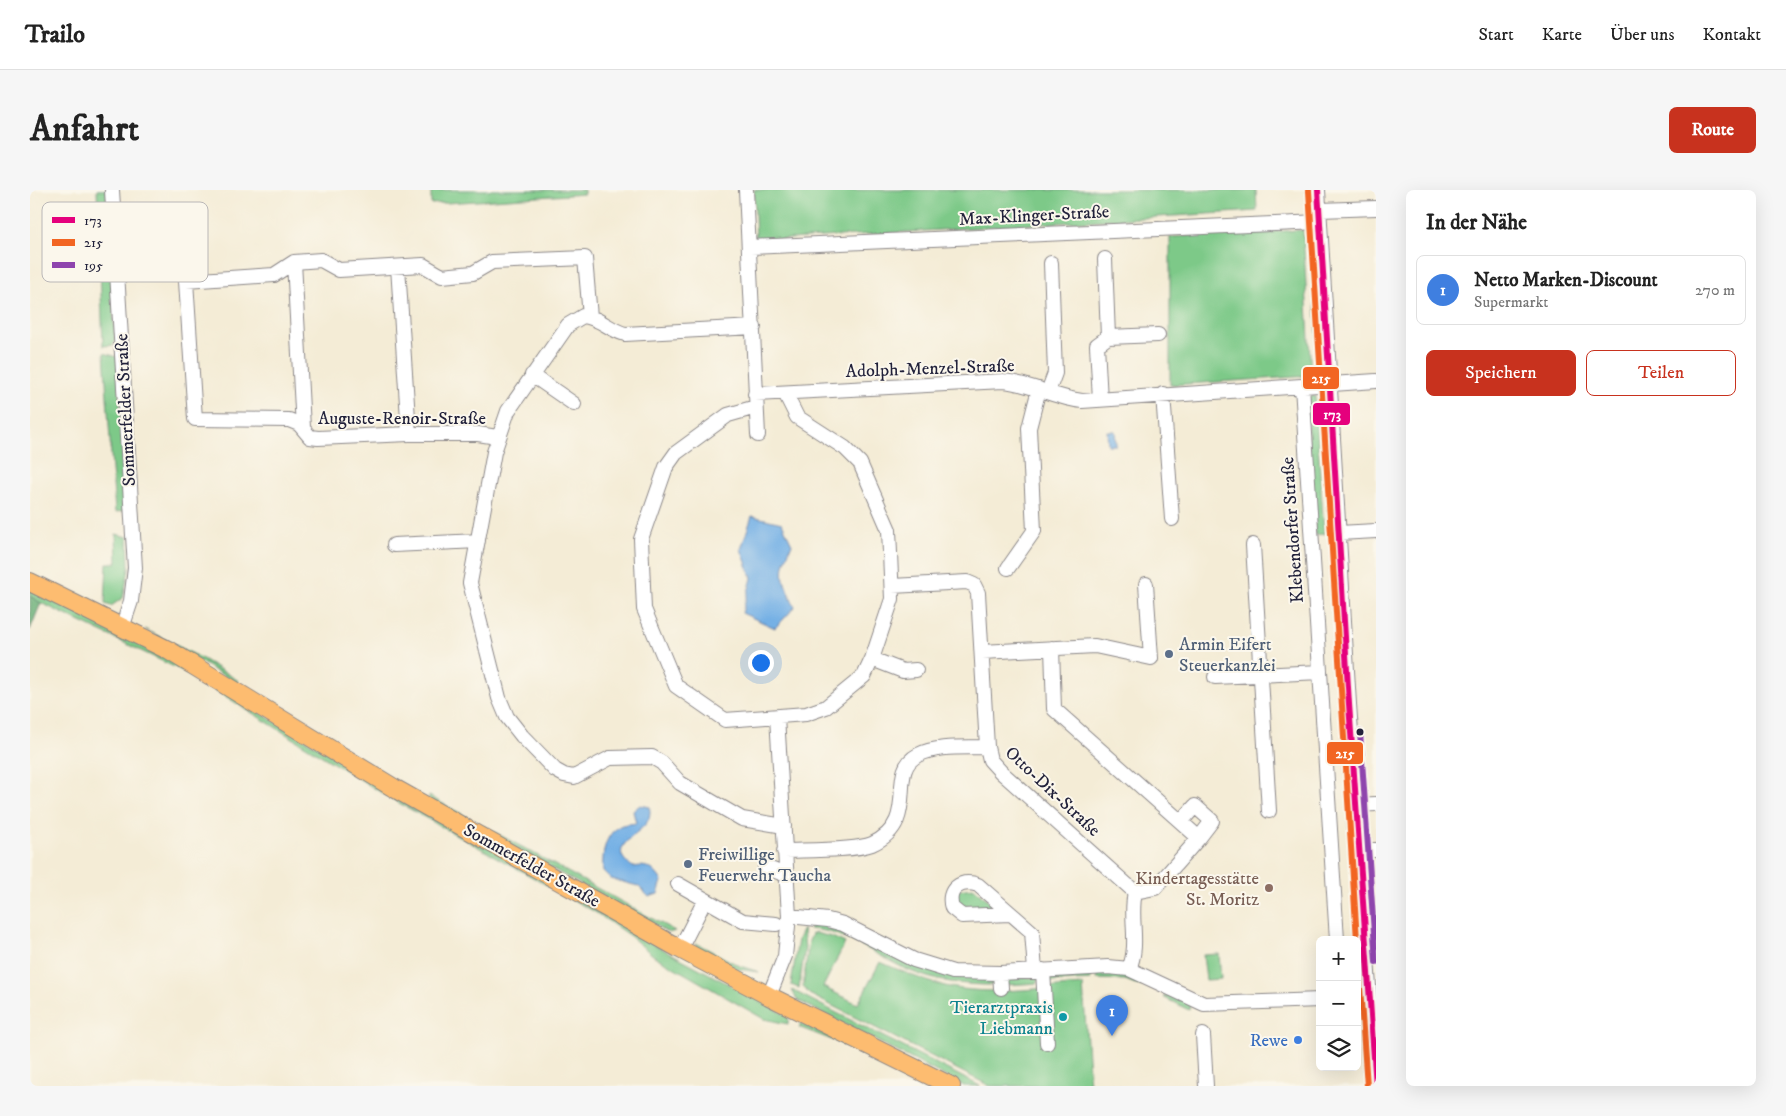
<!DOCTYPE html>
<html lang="de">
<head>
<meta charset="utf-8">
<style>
  :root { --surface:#fff; --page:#f6f6f6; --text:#222; --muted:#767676; --line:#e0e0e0; --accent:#c8321e }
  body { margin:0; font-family:"IM FELL DW Pica",serif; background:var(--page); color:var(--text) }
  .controls { position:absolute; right:15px; bottom:15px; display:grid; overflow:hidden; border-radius:8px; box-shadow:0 5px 20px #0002 }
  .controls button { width:45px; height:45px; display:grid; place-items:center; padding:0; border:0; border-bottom:1px solid var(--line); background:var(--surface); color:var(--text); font:25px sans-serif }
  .you { position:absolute; left:730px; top:472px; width:18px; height:18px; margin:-12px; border:4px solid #fff; border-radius:50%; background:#1a73e8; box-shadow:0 0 0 8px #1a73e833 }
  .badge { display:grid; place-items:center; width:32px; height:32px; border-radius:50%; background:var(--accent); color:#fff; font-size:16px; font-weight:700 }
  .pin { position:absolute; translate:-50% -41px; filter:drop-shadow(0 1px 2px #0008) }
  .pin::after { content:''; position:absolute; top:26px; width:18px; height:15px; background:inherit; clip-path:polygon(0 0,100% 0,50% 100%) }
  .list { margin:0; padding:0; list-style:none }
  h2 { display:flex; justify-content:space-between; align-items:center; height:65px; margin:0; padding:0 20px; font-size:21px }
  h2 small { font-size:16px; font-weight:400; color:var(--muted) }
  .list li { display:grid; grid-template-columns:32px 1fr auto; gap:15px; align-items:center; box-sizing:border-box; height:70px; margin:0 10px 10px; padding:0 10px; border:1px solid var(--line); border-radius:8px }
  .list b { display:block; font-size:19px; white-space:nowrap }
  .list p { margin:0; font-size:16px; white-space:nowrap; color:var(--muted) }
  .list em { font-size:16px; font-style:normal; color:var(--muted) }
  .actions { display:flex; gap:10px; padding:15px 20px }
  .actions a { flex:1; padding:11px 0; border:1px solid var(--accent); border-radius:8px; text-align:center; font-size:18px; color:var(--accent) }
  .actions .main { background:var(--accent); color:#fff }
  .icon { flex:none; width:28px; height:28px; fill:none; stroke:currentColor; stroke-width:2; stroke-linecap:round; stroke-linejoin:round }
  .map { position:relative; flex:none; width:1346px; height:896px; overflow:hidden; border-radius:8px }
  header { display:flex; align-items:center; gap:30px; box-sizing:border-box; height:70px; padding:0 25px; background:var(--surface); border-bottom:1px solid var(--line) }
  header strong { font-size:24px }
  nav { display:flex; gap:28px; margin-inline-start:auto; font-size:18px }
  .intro { display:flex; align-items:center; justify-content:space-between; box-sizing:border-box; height:120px; padding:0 30px }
  h1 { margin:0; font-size:35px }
  .button { padding:12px 22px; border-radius:8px; background:var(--accent); color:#fff; font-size:18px; font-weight:700 }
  main { display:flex; gap:30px; padding:0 30px }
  aside { flex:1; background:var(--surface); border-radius:8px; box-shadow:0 5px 20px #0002 }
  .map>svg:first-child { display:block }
  .green { fill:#7dc988; stroke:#507662 }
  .forest { fill:#66ad74; stroke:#446858 }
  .water { fill:#74b0e5; stroke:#4b6990 }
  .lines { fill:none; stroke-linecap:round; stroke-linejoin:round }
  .minor-casing { stroke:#8b8788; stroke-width:16 }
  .major-casing { stroke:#8b8788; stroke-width:20 }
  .minor { stroke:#fff; stroke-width:14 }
  .major { stroke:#fdbc6f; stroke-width:18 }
  .bus-1-casing { stroke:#fbf7ec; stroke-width:10 }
  .bus-2-casing { stroke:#fbf7ec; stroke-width:10 }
  .bus-3-casing { stroke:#fbf7ec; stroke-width:10 }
  .bus-1 { stroke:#e5007d; stroke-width:6 }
  .bus-2 { stroke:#f26522; stroke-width:6 }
  .bus-3 { stroke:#8e44ad; stroke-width:6 }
  .service-dot { fill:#5c6f8a; stroke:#fbf7ec; stroke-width:2 }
  .bus-dot { fill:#22223b; stroke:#fbf7ec; stroke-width:2 }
  .education-dot { fill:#8d6e63; stroke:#fbf7ec; stroke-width:2 }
  .culture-dot { fill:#0f9aa8; stroke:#fbf7ec; stroke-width:2 }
  .shop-dot { fill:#3f7fe0; stroke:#fbf7ec; stroke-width:2 }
  .labels { text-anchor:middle; stroke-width:4; stroke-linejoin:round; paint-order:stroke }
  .street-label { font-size:18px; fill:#22223b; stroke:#fbf7ec }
  .service-label { font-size:18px; fill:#4e5e75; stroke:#fbf7ec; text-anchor:start }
  .education-label { font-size:18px; fill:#785e54; stroke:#fbf7ec; text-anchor:end }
  .culture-label { font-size:18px; fill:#0d838f; stroke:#fbf7ec; text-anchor:end }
  .shop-label { font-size:18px; fill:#366cbe; stroke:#fbf7ec; text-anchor:end }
  .key { fill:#fbf7ec; stroke:#bab7b7; stroke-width:1 }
  .key-label { font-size:14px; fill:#22223b }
  .line-badge { stroke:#fbf7ec; stroke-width:2 }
  .badge-label { font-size:14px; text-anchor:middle; font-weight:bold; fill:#fff }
</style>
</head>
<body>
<header>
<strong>Trailo</strong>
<nav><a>Start</a><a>Karte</a><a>Über uns</a><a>Kontakt</a></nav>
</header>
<div class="intro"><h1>Anfahrt</h1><a class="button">Route</a></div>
<main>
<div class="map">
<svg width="1346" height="896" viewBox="0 0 1346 896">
  <rect width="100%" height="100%" fill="#fbf7ec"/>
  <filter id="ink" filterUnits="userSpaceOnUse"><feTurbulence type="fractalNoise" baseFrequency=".02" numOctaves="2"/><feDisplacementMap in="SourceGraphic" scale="10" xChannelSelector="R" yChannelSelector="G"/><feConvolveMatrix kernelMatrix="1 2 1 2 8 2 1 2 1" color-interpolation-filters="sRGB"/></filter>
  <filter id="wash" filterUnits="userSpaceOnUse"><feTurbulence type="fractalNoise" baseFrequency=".0096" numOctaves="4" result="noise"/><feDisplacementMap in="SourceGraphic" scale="20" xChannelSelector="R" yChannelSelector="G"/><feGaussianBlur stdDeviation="1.12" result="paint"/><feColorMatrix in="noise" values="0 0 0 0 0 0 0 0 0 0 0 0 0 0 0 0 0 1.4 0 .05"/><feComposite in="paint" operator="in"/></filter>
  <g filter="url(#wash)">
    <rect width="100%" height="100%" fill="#f4ecd6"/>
    <path class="green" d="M67 0H76L85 151 83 155 73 156Z
      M401 0H554V4L401 14Z
      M724 0H1226L1227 21 726 51Z
      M1273 40 1281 186 1140 195V47Z
      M1283 41 1293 181 1290 185 1280 42Z
      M74 163 87 167 97 321 85 322Z
      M1281 206H1285L1294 344 1285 345 1276 213Z
      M1291 210H1295L1303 332 1299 333Z
      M86 344 98 347 99 379 93 408 81 416 75 414 77 373H87Z
      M1303 390H1306L1319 584H1316Z
      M0 399 135 467 618 751 758 826V834L734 829 624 766 600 746 565 722 360 608 159 484 11 413 0 406Z
      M115 439 171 468 209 491 206 493Z
      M399 606 645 741 639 743 399 611Z
      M1322 628 1333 787H1329L1318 629Z
      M943 698 962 713 958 722H936L927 718V700Z
      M782 733 800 736 826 747 964 790V795C935 795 905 792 878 780 847 766 814 740 779 739Z
      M773 739 775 758 769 798 761 795 768 749Z
      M785 743 802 747 815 753 793 797 828 814 850 772C872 781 892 791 915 796 959 806 1009 798 1053 795L1060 896H960L779 804 773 796 779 751 782 744Z
      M666 753 710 776 729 782 707 779 667 758Z
      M1189 764 1191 789 1176 790 1173 765Z
      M1066 783H1090L1110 790 1111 796 1095 790 1067 789Z
      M1060 784 1061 790 1018 792 1019 786Z
      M1008 787V793L976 795V789Z
      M762 800 950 896H934L767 810Z
      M1139 804 1160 814 1159 820 1133 807Z
      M1331 824 1335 826 1338 887H1335Z
      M771 833 908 896H895L810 853 771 838 769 837Z"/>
    <path class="forest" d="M0 406 11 413 0 440Z"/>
    <path class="water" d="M1077 241H1085L1086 255H1078Z
      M722 326 752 333 762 354C748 385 752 387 765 417L745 438 712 423 722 388 711 359Z
      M610 615 620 617C620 622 620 628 617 632 608 646 574 658 603 677 618 674 624 679 632 691L628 704 619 707 608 696 581 689 573 681C572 665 574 645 590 636 593 634 601 634 606 633L603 621Z"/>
  </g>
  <g filter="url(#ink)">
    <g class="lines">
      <g class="minor-casing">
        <path id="minor" d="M82 0 105 378 101 411 92 438
          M716 0 728 245
          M1288 0 1319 514 1346 896
          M1290 20 1346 18
          M720 57 1289 32
          M1075 69 1078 147
          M264 72 273 238
          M368 77 379 244
          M724 137 595 144C579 140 569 127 553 126L538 135 478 221 464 262 440 393 469 508 477 527 492 546 525 580 534 585 544 587 580 568 622 567 632 573 650 593 712 629 754 636
          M502 185 544 214
          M1272 196 1307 750
          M1018 202 1025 183 1021 73
          M725 204 973 191C1000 193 1024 208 1052 211L1346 191
          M1133 204 1142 329
          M1070 210 1067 155 1078 147 1128 145
          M726 217 698 225 646 263 636 277 611 349 614 419 646 496 695 530 776 524 796 517 834 486 842 469 862 409 859 340 830 273 815 258 767 227 755 203
          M467 247 448 244H379L288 248 280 247 269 234 259 230 165 229 156 91 244 85 264 72 291 70 309 80 393 75 412 86 443 83 462 72 555 68 560 127
          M1309 343 1346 341
          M364 355 448 351
          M1223 355 1239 621
          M978 378 1004 341 999 238 1009 199
          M862 396 937 392 944 395 948 403 957 557 960 570 971 582 1105 702C1099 728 1110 753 1099 779
          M1022 458 1024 519 1169 648 1125 698 1105 702
          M952 462 1065 456 1121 468 1116 394
          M842 469 873 481 886 480
          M1185 487 1290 482
          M1327 615 1346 614
          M1151 632 1165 616 1182 631 1169 648
          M1341 660H1346
          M754 661C776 660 824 661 842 654 892 631 855 582 888 565 907 555 936 558 957 557
          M735 677 756 685
          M648 694 713 731 746 734
          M980 724 932 726 922 718C916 699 931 689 948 695L1002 742 1005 781
          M759 726 798 730 813 734 884 770 923 782 970 783 1078 777 1099 779 1174 814 1290 810
          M650 759 675 710
          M1013 780 1017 853
          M970 783 971 798
          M739 806 755 766 759 726 747 527
          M1173 845 1176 896"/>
      </g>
      <g class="major-casing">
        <path id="major" d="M0 392 138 460 364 598 650 759 739 806 921 896"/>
      </g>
      <use href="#minor" class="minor"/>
      <use href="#major" class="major"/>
      <g class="bus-1-casing">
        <path id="bus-1" d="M1288 0 1319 514 1346 896"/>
      </g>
      <g class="bus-2-casing">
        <path id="bus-2" d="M1279 1 1327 750
          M1327 755 1337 896"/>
      </g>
      <g class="bus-3-casing">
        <path id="bus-3" d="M1330 542 1346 772"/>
      </g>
      <use href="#bus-1" class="bus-1"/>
      <use href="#bus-2" class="bus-2"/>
      <use href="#bus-3" class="bus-3"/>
    </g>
  </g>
  <g class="service-dot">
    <circle cx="1139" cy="464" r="5"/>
    <circle cx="658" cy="674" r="5"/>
  </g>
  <circle class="bus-dot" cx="1330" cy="542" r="4.5"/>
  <circle class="education-dot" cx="1239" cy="698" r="5"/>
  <circle class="culture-dot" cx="1033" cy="827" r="5"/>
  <circle class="shop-dot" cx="1268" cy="850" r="5"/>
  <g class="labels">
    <g class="street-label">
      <text transform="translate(1004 25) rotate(-3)" y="6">Max-Klinger-Straße</text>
      <text transform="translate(900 178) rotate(-2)" y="6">Adolph-Menzel-Straße</text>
      <text transform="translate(95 220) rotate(-93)" y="6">Sommerfelder Straße</text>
      <text x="372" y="234">Auguste-Renoir-Straße</text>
      <text transform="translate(1262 340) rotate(-94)" y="6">Klebendorfer Straße</text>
      <text transform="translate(1023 601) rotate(43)" y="6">Otto-Dix-Straße</text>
      <text transform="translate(502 675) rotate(29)" y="6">Sommerfelder Straße</text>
    </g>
    <g class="service-label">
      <text x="1149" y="460">Armin Eifert<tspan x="1149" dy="21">Steuerkanzlei</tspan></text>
      <text x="668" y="670">Freiwillige<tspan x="668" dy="21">Feuerwehr Taucha</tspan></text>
    </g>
    <g class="education-label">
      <text x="1229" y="694">Kindertagesstätte<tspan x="1229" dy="21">St. Moritz</tspan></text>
    </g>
    <g class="culture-label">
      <text x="1023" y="823">Tierarztpraxis<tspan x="1023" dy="21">Liebmann</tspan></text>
    </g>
    <g class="shop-label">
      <text x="1258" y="856">Rewe</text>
    </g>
  </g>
  <rect x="12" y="12" width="166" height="80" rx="8" class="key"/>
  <rect x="22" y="27" width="23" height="6" fill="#e5007d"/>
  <rect x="22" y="49" width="23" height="7" fill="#f26522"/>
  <rect x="22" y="72" width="23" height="6" fill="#8e44ad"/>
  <g class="key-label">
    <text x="54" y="35">173</text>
    <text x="54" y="57">215</text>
    <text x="54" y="80">195</text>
  </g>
  <g class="line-badge">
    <rect x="1272" y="176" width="38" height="24" rx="5" fill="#f26522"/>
    <rect x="1282" y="212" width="39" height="24" rx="5" fill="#e5007d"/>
    <rect x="1296" y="551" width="38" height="24" rx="5" fill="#f26522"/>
  </g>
  <g class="badge-label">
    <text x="1291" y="193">215</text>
    <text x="1302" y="229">173</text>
    <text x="1315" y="568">215</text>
  </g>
</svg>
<div class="controls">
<button>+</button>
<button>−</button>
<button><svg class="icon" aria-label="layers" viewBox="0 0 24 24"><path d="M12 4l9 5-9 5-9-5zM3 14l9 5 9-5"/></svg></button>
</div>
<div class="you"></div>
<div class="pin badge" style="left:1082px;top:846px;background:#3f7fe0">1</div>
</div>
<aside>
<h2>In der Nähe<small></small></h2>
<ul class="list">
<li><span class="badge" style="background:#3f7fe0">1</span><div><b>Netto Marken-Discount</b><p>Supermarkt</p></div><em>270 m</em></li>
</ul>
<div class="actions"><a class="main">Speichern</a><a>Teilen</a></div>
</aside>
</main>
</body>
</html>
